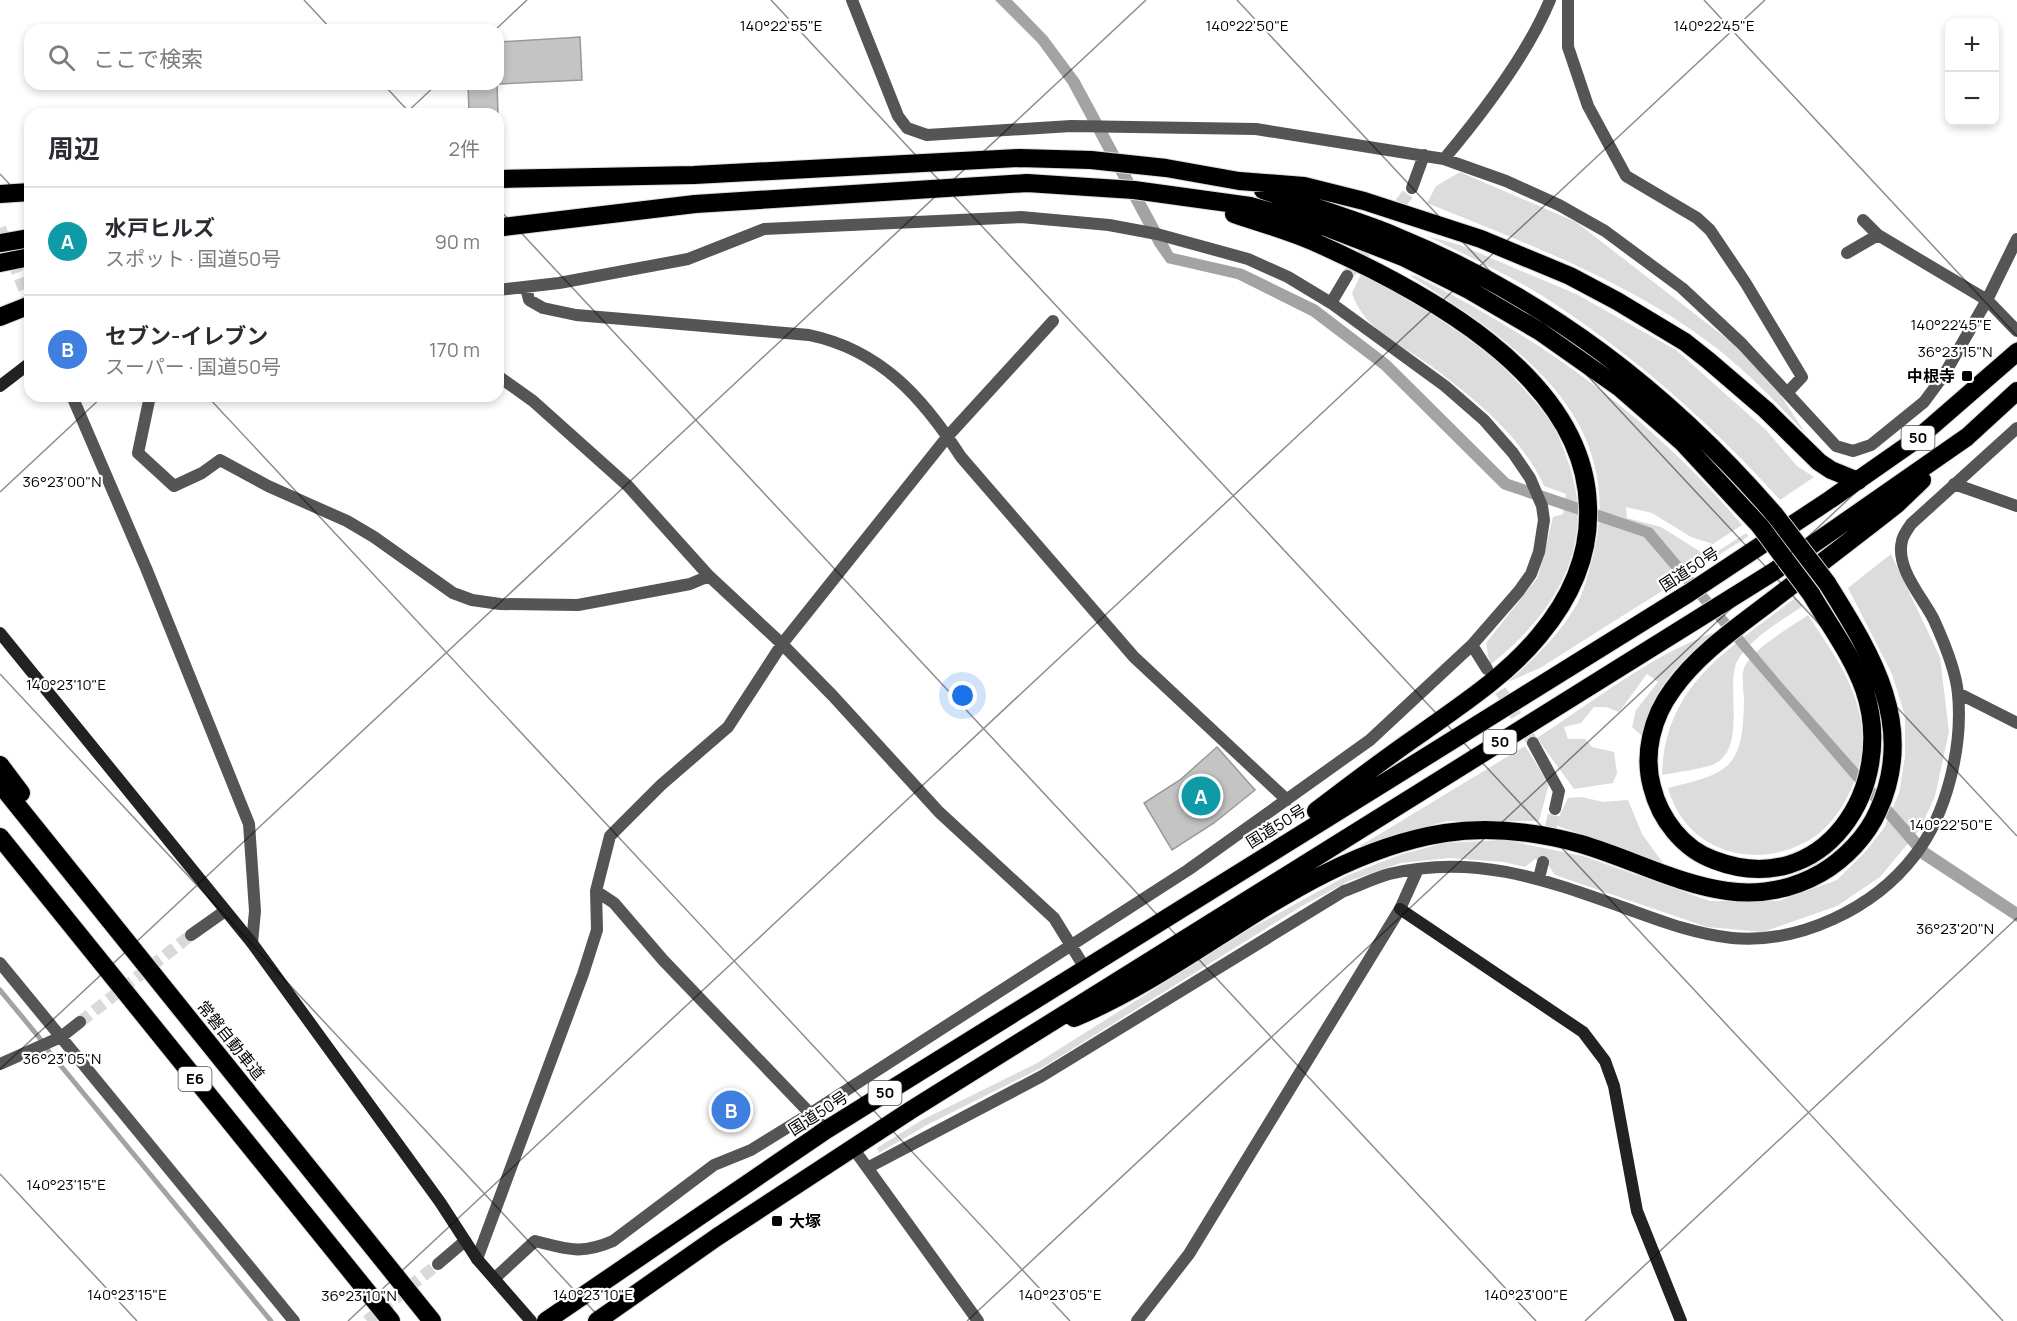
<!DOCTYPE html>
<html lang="ja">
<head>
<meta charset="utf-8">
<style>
  :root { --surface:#fff; --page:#f2f2f3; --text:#2b2b33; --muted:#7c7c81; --line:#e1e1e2; --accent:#000 }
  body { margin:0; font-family:Manrope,"Noto Sans JP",sans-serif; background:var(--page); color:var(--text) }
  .controls { position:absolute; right:18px; top:18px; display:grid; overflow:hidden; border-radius:12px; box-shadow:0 3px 9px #0003 }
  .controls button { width:54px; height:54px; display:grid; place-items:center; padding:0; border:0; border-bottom:2px solid var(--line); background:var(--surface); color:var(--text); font:30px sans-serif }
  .you { position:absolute; left:963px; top:696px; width:21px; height:21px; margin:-15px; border:4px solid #fff; border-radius:50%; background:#1a73e8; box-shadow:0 0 0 9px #1a73e833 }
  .badge { display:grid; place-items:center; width:39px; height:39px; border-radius:50%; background:var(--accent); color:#fff; font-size:20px; font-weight:700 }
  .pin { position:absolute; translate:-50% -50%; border:3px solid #fff; box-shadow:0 2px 6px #0006 }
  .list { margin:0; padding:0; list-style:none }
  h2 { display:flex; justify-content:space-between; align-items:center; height:78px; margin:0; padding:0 24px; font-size:26px }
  h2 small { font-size:20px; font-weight:400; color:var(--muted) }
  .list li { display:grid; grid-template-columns:39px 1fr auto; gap:18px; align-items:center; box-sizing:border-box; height:108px; padding:0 24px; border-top:2px solid var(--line) }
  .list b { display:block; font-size:22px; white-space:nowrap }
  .list p { margin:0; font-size:20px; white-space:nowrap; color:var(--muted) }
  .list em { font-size:20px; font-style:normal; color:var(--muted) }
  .icon { flex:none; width:33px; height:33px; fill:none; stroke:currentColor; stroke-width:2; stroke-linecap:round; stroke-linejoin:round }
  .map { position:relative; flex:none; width:2017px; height:1321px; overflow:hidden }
  .search { position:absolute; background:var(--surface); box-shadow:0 3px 9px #0003; left:24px; top:24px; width:480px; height:66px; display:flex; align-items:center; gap:15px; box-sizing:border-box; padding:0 21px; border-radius:18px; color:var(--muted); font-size:22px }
  .panel { position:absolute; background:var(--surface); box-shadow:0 3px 9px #0003; left:24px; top:108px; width:480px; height:294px; border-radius:18px }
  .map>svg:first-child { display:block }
  .green { fill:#dcdcdc }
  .water { fill:#a3a3a3 }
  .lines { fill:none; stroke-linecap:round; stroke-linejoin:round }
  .stream { stroke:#a3a3a3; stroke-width:5 }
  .building { fill:#c4c4c4; stroke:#999; stroke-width:1.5 }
  .street-tunnel { stroke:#d9d9d9; stroke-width:12; stroke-dasharray:12 6; stroke-linecap:butt }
  .secondary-tunnel { stroke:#d9d9d9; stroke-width:12; stroke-dasharray:12 6; stroke-linecap:butt }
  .highway-casing { stroke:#dbdbdb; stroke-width:20 }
  .street { stroke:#555; stroke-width:12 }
  .secondary { stroke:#222; stroke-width:12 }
  .highway { stroke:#000; stroke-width:18 }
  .highway-bridge-casing { stroke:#dbdbdb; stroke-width:20; stroke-linecap:butt }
  .highway-bridge { stroke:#000; stroke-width:18 }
  .ticks { fill:none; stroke:#000; stroke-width:1.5; stroke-opacity:0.45 }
  .poi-dot { fill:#000; stroke:#fff; stroke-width:2 }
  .labels { text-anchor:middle; stroke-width:4.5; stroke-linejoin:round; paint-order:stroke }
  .shield { fill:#fff; stroke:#4c4c4c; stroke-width:1.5 }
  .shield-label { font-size:15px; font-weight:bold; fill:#000 }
  .poi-label { font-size:16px; font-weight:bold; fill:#000; stroke:#fff; text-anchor:end }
  .street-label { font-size:16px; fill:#000; stroke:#fff }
  .ticks-label { font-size:15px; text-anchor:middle; fill:#000; stroke:#fff; stroke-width:4.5; stroke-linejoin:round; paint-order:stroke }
</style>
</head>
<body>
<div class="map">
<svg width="2017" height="1321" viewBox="0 0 2017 1321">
  <rect width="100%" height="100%" fill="#fff"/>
  <path class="green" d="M1460 172 1576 222 1735 345 1772 382 1806 434C1780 406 1753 378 1724 354 1637 284 1530 245 1427 203L1436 186Z
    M1427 236 1460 245 1576 294 1676 350 1766 430 1797 466 1814 477 1780 500C1709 421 1630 352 1541 295 1505 273 1465 255 1427 236Z
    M1362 272C1410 302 1469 333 1509 373 1523 388 1539 405 1551 422 1558 433 1563 447 1567 459 1599 543 1555 614 1490 665L1486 643 1538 577 1553 517 1563 514 1566 494 1544 486C1523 438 1473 397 1431 366 1402 345 1363 329 1352 293Z
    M1409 275 1416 276C1543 340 1650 416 1742 525L1713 544 1691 537 1652 513 1626 507 1627 518 1661 527 1704 554 1712 555 1746 533 1749 536 1540 668 1508 682C1534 659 1560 634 1577 604 1584 591 1588 574 1592 560 1610 496 1596 437 1552 386 1512 340 1460 308 1409 275Z
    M1891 554 1940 657 1949 732 1935 796 1920 829 1880 877 1837 906 1763 932 1707 927 1555 875 1549 866 1535 859 1525 867 1504 862 1449 858 1401 863 1349 881 1302 906 1045 1066 927 1125 879 1153 877 1148 922 1120 1037 1063 1248 930 1346 876 1399 855 1444 843 1505 840 1583 856 1710 901H1779L1837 880 1865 852 1884 828 1899 793 1905 757V716L1892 674 1848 588Z
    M1795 598 1803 606C1784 619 1742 643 1735 667 1728 694 1746 752 1712 765 1696 770 1678 772 1662 775 1665 683 1730 649 1795 598Z
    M1808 615C1831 650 1858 686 1862 729 1866 769 1843 822 1806 842 1751 871 1685 850 1668 788 1729 773 1743 769 1744 701 1744 692 1741 676 1744 668 1751 650 1792 626 1808 615Z
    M1715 632C1672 669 1659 682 1642 736L1632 727 1636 710 1658 682 1647 674 1619 712 1606 707H1594L1581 723 1564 727 1568 739H1585L1592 747 1614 752 1617 773 1613 783 1574 789 1537 738C1594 701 1651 655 1715 632Z
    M1525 746 1549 784 1539 821H1447L1392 836 1363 849 1360 846Z
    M1582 797 1603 802 1628 800 1642 834 1663 863 1555 825 1568 798Z"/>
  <path class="water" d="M995 0H1012L1047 36 1079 79 1173 253 1243 269 1317 305 1389 360 1509 479 1652 528 1783 684 1928 848 2017 907V922L1921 859 1644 537 1502 489 1381 369 1311 316 1237 279 1167 263 1155 246 1068 84 1038 43Z"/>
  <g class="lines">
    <path class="stream" d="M0 990 42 1041
      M47 1049 271 1321"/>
  </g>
  <path class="building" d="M580 37 582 80 498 84V42Z
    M468 84H497L498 114H469Z
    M1217 747 1255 790 1214 823 1172 850 1144 803 1180 780Z"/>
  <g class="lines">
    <path class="street-tunnel" d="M1347 276 1412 188
      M1491 675 1533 743
      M1543 862 1555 809
      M80 1022 191 935
      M367 1321 438 1264"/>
    <path class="secondary-tunnel" d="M0 228 30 304"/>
    <g class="highway-casing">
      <path id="highway" d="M501 179 694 175 1019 158 1091 160 1166 168 1239 181 1304 186 1364 201 1481 239 1570 276 1617 301 1685 342 1709 361 1766 410 1819 462 1831 470 1858 481
        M1263 190C1306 205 1351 218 1393 235 1545 297 1668 391 1775 515
        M0 194 30 192
        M1234 214C1260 223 1287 230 1312 241 1418 288 1585 374 1588 507 1590 555 1570 599 1539 636 1506 676 1461 705 1419 735 1384 759 1350 785 1316 811
        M503 227 695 204 1027 183 1134 190 1250 206 1326 227 1403 257 1469 290 1539 331 1620 388 1682 442 1760 526
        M0 243 30 238
        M0 263 30 257
        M0 317 30 305
        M1811 594C1829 625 1852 655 1864 689 1898 787 1823 902 1714 860 1683 849 1660 819 1652 787 1643 754 1652 717 1673 689 1698 654 1736 628 1770 602 1812 570 1854 538 1896 505L1922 480
        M0 765 21 793
        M0 784 432 1321
        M0 837 391 1321
        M1074 1018C1202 965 1304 855 1445 833 1491 826 1537 832 1581 844 1662 868 1737 921 1821 873 1845 859 1867 836 1878 811 1917 726 1872 655 1827 583
        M546 1321 826 1130 1689 593 1831 499 1917 439 2017 352
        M597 1321 717 1237 911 1110 1773 572 1967 437 2017 391"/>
    </g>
    <path class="street" d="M852 0 898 116 907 128 927 135 1071 126 1256 129 1444 159 1506 181 1559 205 1605 231 1682 288 1742 344 1836 446 1853 451 1871 445 1924 402 1944 375 1987 300 1878 235 1863 220
      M1568 0V47L1588 106 1626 176 1697 218 1710 230 1745 282 1802 377 1788 392
      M1444 159C1481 115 1528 53 1550 0
      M1412 188 1424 155
      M2017 239 1987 300 2017 331
      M1847 253 1878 235
      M526 287 529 300 543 308 576 315 809 335C881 350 923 398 961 457L1134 657 1287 800
      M1331 303 1347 276
      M498 376 533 401 628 486 709 576 782 644 833 696 939 812 1054 918 1085 968
      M72 396 146 568 249 824 255 911 252 943
      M150 396 138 453 174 486 202 473 220 460 268 486 347 521 374 537 453 593 472 600 500 604 578 605 690 584 709 576
      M1954 484 2017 506
      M1472 645 1487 669
      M1958 693 2017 723
      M1533 743 1559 791 1555 809
      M1539 878 1543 862
      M596 891 614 903 663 960 826 1130
      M191 935 225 911
      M0 963 294 1321
      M0 1064 61 1037 80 1022
      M853 1148 978 1321
      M869 1167 1042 1076 1344 891C1359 886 1374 878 1389 874 1475 853 1546 880 1625 908 1661 921 1694 934 1732 938 1799 944 1874 909 1915 855 1947 814 1963 746 1958 694 1956 670 1944 642 1934 620 1923 598 1895 568 1902 541 1903 535 1908 529 1911 524L2017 428
      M477 1259 583 974 597 930 596 891 610 836 661 785 728 727 782 644 948 436 1053 321
      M438 1264 465 1241
      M495 1278 535 1241C567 1249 581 1255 613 1241L714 1165 751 1150 811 1113 1188 870 1370 740 1472 645 1519 591 1531 574 1539 552 1544 520 1542 506 1530 478 1513 453 1484 420 1445 386 1331 303 1288 277 1248 259 1157 234 1109 225 1021 217 764 229 688 259 559 283 498 290
      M1137 1321 1189 1254 1400 909 1418 869"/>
    <path class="secondary" d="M0 386 30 363
      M0 633 252 943 440 1202 477 1259 531 1321
      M1400 909 1583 1032 1605 1061 1614 1086 1637 1211 1681 1321"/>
    <use href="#highway" class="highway"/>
    <g class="highway-bridge-casing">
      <path id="highway-bridge" d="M1775 515 1827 583
        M1760 526 1811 594"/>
    </g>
    <use href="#highway-bridge" class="highway-bridge"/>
  </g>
  <path class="ticks" d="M304 0 332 30M771 0 2003 1321M1237 0 2017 836M1704 0 2017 336M495 30 527 0M383 84 411 114M405 114 437 84M0 174 30 206M498 208 1536 1321M207 396 1070 1321M0 492 103 396M0 674 603 1321M0 1069 1146 0M0 1174 137 1321M348 1321 1765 0M967 1321 2017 342M1585 1321 2017 918"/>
  <g class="poi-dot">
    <rect x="1961" y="370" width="12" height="12" rx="3"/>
    <rect x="771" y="1215" width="12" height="12" rx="3"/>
  </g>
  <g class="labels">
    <g class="shield">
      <rect x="1901.5" y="426" width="33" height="24" rx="4.5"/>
      <rect x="1483.5" y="730" width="33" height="24" rx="4.5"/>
      <rect x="178.5" y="1067" width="33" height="24" rx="4.5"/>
      <rect x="868.5" y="1081" width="33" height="24" rx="4.5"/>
    </g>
    <g class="shield-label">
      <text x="1918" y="443">50</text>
      <text x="1500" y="747">50</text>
      <text x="195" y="1084">E6</text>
      <text x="885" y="1098">50</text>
    </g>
    <g class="poi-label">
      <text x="1955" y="382">中根寺</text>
      <text x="789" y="1227" text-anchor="start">大塚</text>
    </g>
    <g class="street-label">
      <text transform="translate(1689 569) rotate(-33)" y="6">国道50号</text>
      <text transform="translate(1276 826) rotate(-32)" y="6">国道50号</text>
      <text transform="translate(231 1040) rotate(51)" y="6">常磐自動車道</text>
      <text transform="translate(818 1113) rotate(-33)" y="6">国道50号</text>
    </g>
  </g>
  <g class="ticks-label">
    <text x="781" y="31">140°22'55"E</text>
    <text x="1247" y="31">140°22'50"E</text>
    <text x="1714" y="31">140°22'45"E</text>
    <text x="1951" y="330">140°22'45"E</text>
    <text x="1955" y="357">36°23'15"N</text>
    <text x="62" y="487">36°23'00"N</text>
    <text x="66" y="690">140°23'10"E</text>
    <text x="1951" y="830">140°22'50"E</text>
    <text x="1955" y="934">36°23'20"N</text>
    <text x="62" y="1064">36°23'05"N</text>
    <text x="66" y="1190">140°23'15"E</text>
    <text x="127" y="1300">140°23'15"E</text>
    <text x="593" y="1300">140°23'10"E</text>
    <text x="1060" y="1300">140°23'05"E</text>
    <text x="1526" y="1300">140°23'00"E</text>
    <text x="359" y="1301">36°23'10"N</text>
  </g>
</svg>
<div class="controls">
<button>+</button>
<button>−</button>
</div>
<div class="you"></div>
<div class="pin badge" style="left:1201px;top:796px;background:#0f9aa8">A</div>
<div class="pin badge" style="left:731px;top:1110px;background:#3f7fe0">B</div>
<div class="search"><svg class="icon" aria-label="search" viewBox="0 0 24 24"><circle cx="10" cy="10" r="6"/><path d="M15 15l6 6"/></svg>ここで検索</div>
<section class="panel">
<h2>周辺<small>2件</small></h2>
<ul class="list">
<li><span class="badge" style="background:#0f9aa8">A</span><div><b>水戸ヒルズ</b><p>スポット · 国道50号</p></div><em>90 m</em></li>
<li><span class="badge" style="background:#3f7fe0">B</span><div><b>セブン-イレブン</b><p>スーパー · 国道50号</p></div><em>170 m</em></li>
</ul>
</section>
</div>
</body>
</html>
